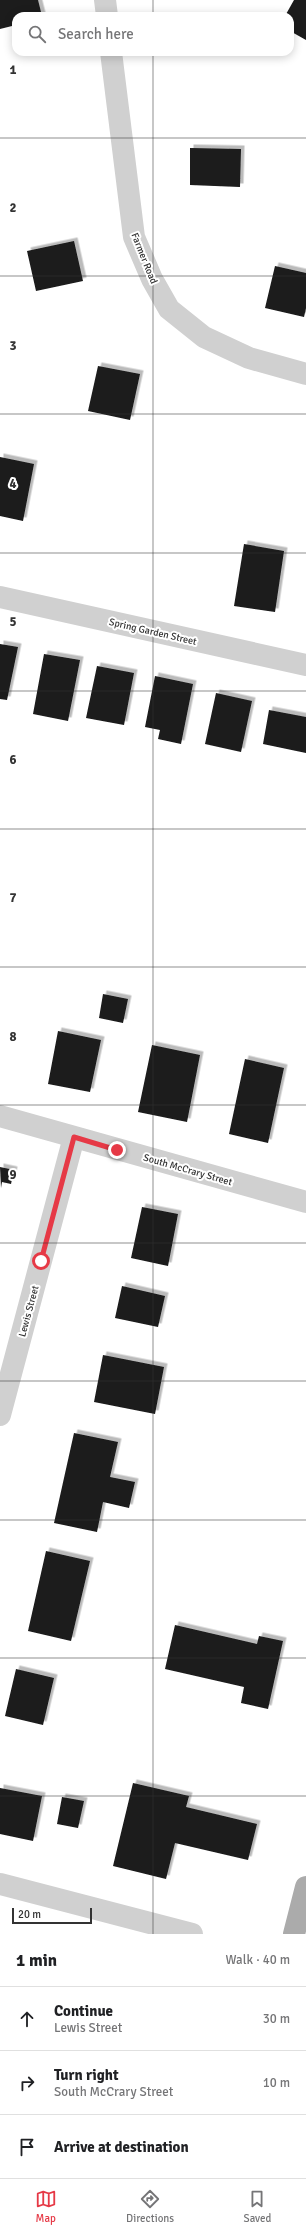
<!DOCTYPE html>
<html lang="en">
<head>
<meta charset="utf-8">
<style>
  :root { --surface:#fff; --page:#f6f6f6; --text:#202124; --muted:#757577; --line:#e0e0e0; --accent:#e63946 }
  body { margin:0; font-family:Signika,sans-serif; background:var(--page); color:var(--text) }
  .scale { position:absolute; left:12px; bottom:10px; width:80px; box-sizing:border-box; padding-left:4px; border:2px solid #333; border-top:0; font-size:11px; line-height:14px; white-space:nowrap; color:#333; -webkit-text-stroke:3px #fff; paint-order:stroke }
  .stop { position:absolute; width:12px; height:12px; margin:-9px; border:3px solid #e63946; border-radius:50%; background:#fff }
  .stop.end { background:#e63946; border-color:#fff; box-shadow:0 1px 4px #0008 }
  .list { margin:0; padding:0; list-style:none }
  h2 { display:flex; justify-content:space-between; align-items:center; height:52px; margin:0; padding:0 16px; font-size:17px }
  h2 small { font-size:13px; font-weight:400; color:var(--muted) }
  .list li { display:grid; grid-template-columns:26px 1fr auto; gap:12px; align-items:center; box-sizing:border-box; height:64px; padding:0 16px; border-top:1px solid var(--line) }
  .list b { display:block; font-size:15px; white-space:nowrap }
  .list p { margin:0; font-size:13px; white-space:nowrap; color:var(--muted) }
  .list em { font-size:13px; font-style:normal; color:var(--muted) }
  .icon { flex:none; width:22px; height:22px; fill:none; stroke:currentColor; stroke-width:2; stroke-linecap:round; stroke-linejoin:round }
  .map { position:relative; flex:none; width:306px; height:1934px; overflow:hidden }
  .search { position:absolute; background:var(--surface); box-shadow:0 2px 10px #0003; left:12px; right:12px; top:12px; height:44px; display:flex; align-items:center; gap:10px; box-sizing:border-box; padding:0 14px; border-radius:12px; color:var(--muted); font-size:15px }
  .sheet { height:244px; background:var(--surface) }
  nav { display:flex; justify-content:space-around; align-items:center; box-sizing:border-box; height:56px; border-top:1px solid var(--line); background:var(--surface); font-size:11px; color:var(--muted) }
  nav a { display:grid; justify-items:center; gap:2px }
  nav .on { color:var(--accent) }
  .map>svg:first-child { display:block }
  .building { fill:#1a1a1a; filter:url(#shadow) }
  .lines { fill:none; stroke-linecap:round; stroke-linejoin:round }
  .minor { stroke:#d0d0d0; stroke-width:22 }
  .major { stroke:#ababab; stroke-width:22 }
  .route { stroke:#e63946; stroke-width:5 }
  .grid { fill:none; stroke:#333; stroke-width:1; stroke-opacity:0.55 }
  .labels { text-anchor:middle; stroke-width:4; stroke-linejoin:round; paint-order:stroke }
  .street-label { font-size:10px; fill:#333; stroke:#fff }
  .grid-label { font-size:13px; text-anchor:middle; font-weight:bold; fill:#333; stroke:#fff; stroke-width:4; stroke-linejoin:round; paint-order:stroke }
</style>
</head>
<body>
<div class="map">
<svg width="306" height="1934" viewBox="0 0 306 1934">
  <defs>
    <filter id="shadow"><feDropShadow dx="3.5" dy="-3.5" stdDeviation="0" flood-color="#0004"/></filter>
  </defs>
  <rect width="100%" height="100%" fill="#fff"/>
  <path class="building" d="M0 0H38L42 16H16V25L0 29Z
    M294 0H306V40L290 31V16H285Z
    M190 148 241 149 240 187 190 185Z
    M74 241 83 281 36 291 27 251Z
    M275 266 306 273V308L304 317 265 308Z
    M98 366 140 374 130 420 88 411Z
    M0 457 34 464 23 521 0 516Z
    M244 544 284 551 275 612 234 606Z
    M0 644 18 647 7 700 0 699Z
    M44 654 80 660 68 721 33 714Z
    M97 666 134 673 124 725 86 718Z
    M155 676 193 684 181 744 158 739 160 730 145 727Z
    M216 693 252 701 241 752 205 744Z
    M269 710 306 717V753L263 744Z
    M103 994 128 999 123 1023 99 1018Z
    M58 1031 101 1040 90 1092 48 1084Z
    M152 1045 200 1055 187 1122 138 1112Z
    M245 1059 284 1068 268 1143 229 1134Z
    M0 1167 14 1170 11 1184 2 1182 1 1188Z
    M142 1207 178 1214 168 1266 131 1258Z
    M122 1286 165 1296 158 1327 115 1318Z
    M103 1355 164 1367 155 1414 94 1402Z
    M74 1433 118 1442 110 1477 135 1482 129 1508 103 1502 97 1532 54 1523Z
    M46 1551 90 1561 71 1641 28 1631Z
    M175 1625 257 1644 259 1636 283 1641 268 1709 241 1703 244 1687 165 1669Z
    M16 1669 54 1678 43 1725 5 1716Z
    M133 1783 189 1796 186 1807 257 1824 248 1860 175 1843 166 1879 113 1866Z
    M0 1788 42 1796 33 1841 0 1834Z
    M62 1797 84 1801 78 1828 57 1824Z"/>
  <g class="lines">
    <path class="minor" d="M105 0 107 16
      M111 52 134 237 152 279 169 309 204 337 249 358 306 374
      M0 597 306 665
      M0 1116 306 1202
      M0 1415 74 1137
      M0 1884 192 1934"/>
    <path class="major" d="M294 1934 306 1887"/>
  </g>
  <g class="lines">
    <path class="route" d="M41 1261 74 1137 117 1150"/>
  </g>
  <path class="grid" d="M153 0V16M153 52V1934M0 138H306M0 276H306M0 414H306M0 553H306M0 691H306M0 829H306M0 967H306M0 1105H306M0 1243H306M0 1381H306M0 1520H306M0 1658H306M0 1796H306"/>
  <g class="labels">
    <g class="street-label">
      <text transform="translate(145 258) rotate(68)" y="4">Farmer Road</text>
      <text transform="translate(153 631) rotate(13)" y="4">Spring Garden Street</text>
      <text transform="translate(188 1169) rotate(16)" y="4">South McCrary Street</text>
      <text transform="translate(28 1311) rotate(-75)" y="4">Lewis Street</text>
    </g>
  </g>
  <g class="grid-label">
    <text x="13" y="74">1</text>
    <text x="13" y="212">2</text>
    <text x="13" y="350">3</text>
    <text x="13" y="488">4</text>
    <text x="13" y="626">5</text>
    <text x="13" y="764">6</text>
    <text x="13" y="902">7</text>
    <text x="13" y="1041">8</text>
    <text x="13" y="1179">9</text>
  </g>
</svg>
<div class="scale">20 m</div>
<div class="stop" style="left:41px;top:1261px"></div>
<div class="stop end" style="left:117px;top:1150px"></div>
<div class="search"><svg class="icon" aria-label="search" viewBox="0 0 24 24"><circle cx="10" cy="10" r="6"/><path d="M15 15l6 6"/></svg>Search here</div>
</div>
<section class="sheet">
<h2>1 min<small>Walk · 40 m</small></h2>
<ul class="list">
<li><svg class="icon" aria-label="ahead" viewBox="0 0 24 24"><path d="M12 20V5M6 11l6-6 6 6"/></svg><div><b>Continue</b><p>Lewis Street</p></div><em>30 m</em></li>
<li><svg class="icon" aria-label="right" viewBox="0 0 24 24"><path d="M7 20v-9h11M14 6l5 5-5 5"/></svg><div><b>Turn right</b><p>South McCrary Street</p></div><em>10 m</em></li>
<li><svg class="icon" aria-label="arrive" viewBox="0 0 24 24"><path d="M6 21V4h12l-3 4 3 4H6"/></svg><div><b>Arrive at destination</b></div></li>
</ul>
</section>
<nav>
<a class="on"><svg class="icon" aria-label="map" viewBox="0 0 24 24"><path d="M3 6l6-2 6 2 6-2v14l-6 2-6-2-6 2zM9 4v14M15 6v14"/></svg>Map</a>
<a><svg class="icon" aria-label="directions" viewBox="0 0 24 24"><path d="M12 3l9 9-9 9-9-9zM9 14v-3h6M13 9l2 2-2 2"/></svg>Directions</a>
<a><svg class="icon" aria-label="saved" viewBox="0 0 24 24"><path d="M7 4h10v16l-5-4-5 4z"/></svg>Saved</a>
</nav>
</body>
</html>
